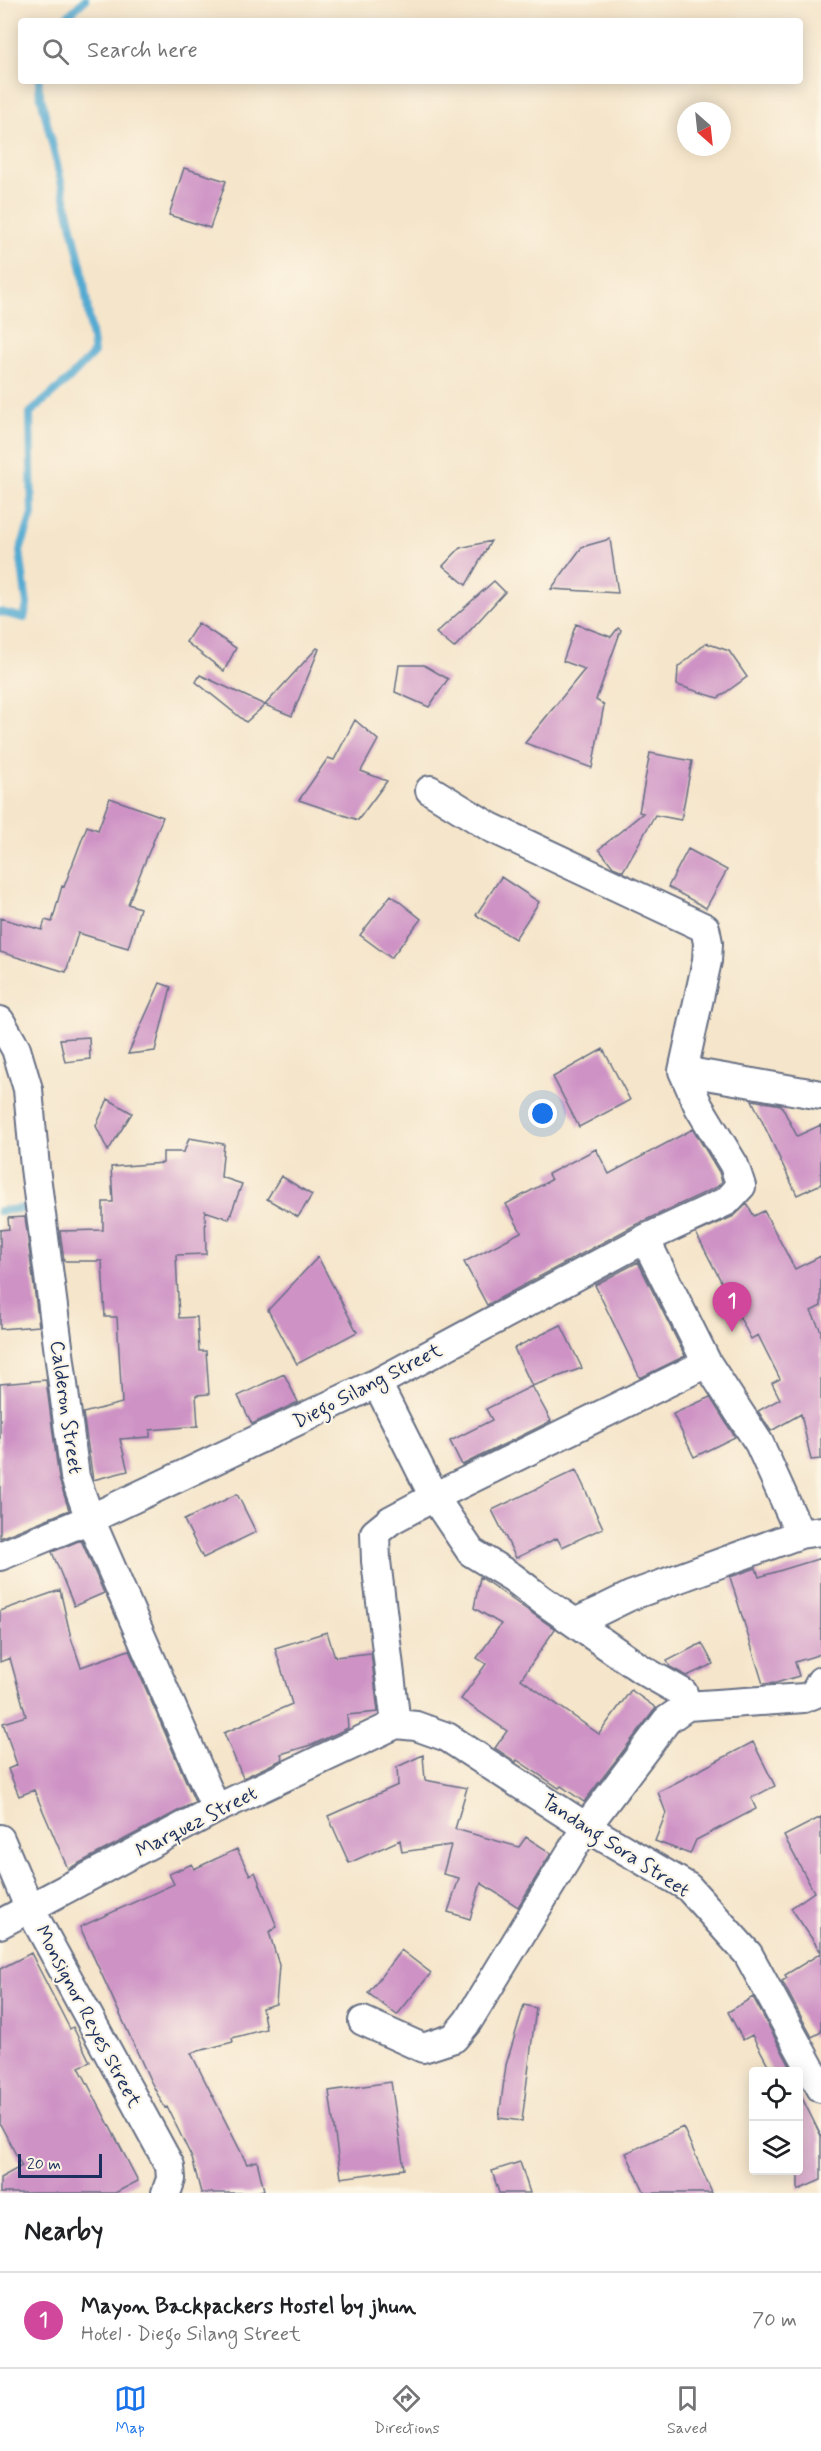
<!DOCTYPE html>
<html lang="en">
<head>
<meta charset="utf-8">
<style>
  :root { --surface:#fff; --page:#f2f2f2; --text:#202124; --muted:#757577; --line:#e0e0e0; --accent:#1a73e8 }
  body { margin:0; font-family:Mynerve,sans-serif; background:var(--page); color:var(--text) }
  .controls { position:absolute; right:18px; bottom:18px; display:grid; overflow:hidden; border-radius:6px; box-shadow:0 3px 15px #0003 }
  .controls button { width:54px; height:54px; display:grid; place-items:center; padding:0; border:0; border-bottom:2px solid var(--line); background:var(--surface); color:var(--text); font:30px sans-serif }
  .compass { position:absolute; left:677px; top:102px; width:54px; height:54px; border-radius:50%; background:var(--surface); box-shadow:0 3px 15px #0003; rotate:153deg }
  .scale { position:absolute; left:18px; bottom:15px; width:84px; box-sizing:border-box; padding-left:6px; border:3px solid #1b2f5e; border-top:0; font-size:16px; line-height:21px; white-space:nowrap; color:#1b2f5e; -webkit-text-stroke:4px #fcf5e5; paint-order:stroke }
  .you { position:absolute; left:543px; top:1114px; width:21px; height:21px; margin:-15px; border:4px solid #fff; border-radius:50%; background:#1a73e8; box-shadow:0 0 0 9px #1a73e833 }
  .badge { display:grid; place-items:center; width:39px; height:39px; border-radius:50%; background:var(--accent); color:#fff; font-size:20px; font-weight:700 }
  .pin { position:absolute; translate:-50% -50px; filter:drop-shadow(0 2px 3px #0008) }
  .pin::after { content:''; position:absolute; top:32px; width:21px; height:18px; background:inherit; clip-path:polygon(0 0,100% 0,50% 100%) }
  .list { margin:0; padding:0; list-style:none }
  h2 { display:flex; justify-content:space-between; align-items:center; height:78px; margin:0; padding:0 24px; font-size:26px }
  h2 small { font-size:20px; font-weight:400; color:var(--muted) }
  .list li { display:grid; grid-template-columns:39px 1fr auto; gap:18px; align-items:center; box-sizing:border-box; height:96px; padding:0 24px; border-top:2px solid var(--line) }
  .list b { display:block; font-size:22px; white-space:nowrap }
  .list p { margin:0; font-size:20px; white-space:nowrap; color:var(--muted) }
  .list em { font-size:20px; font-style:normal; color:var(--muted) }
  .icon { flex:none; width:33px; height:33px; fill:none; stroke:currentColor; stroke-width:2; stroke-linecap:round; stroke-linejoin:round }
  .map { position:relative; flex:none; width:821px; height:2193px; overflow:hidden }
  .search { position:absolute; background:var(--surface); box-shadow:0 3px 15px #0003; left:18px; right:18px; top:18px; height:66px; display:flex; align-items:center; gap:15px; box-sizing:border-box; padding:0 21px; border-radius:6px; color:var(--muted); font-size:22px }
  .sheet { height:174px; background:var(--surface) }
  nav { display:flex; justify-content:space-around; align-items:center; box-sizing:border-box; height:84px; border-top:2px solid var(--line); background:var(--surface); font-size:16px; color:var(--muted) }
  nav a { display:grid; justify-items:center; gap:3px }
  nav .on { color:var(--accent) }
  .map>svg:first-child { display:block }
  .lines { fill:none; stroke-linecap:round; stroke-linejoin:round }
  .stream { stroke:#55aad1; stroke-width:8 }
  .building { fill:#ce92c5 }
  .minor-casing { stroke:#676f84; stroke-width:32 }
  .minor { stroke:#fff; stroke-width:28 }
  .labels { text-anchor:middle; stroke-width:4.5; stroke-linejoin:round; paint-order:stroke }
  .street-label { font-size:20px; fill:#1b2f5e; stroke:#fcf5e5 }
</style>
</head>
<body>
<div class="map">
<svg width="821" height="2193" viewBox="0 0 821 2193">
  <rect width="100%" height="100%" fill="#fcf5e5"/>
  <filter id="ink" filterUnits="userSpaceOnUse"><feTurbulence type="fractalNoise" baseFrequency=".0167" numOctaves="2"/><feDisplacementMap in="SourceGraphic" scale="12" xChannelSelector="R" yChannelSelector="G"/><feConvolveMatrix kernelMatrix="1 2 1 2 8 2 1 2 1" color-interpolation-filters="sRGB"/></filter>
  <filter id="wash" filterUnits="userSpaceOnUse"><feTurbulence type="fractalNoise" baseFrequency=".008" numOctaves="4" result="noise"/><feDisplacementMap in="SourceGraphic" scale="24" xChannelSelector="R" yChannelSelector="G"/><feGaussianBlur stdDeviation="1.35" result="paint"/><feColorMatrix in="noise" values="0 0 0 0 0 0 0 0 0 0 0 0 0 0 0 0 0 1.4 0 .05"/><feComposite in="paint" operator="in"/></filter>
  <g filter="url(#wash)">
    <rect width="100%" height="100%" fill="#f5e5ca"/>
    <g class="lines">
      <path class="stream" d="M62 21 85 0
        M0 612 24 618 27 605 20 551 32 515 30 413 69 379 94 353 82 269 39 89V81
        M0 1211 27 1208 29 1200"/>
    </g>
    <g id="blocks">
      <path class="building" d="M184 168 226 181 210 228 169 215Z
        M610 539 618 593 551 589 582 547Z
        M491 541 466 585 443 566 460 548Z
        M494 581 505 592 454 648 436 633Z
        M198 623 236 648 224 671 186 642Z
        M576 624 611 637 618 628 621 630 596 700 604 705 592 768 525 743 585 669 563 661Z
        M706 643 729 651 747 677 718 698 677 685 678 667Z
        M317 648 319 649 292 716 265 705Z
        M399 665H424L448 679 429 707 395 692Z
        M200 675 265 705 246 722 196 682Z
        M355 720 378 740 361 771 387 781 358 820 299 800 328 758 334 760Z
        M650 753 692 761 681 820 655 815 623 871 613 867 599 849 643 813 639 812Z
        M110 798 163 817 128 904 140 908 128 948 78 933 66 972 0 952V918L42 930 45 920 52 922 62 886 64 887 87 826 98 830Z
        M688 849 727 870 706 908 668 887Z
        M501 877 539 902 515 939 476 915Z
        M391 895 421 919 391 958 360 935Z
        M160 983 171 987 155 1051 128 1054Z
        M89 1037 90 1059 65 1062 60 1039Z
        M603 1049 630 1100 579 1127 553 1077Z
        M108 1099 132 1113 108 1151 96 1126Z
        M752 1100 781 1105 797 1136 821 1125V1184L797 1195Z
        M693 1129 719 1172 722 1182 717 1187 637 1224 487 1305 464 1262 521 1232 506 1204 551 1180 548 1174 596 1149 609 1174Z
        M189 1138 224 1144 221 1177 242 1184 229 1219 205 1211 206 1254 176 1255 179 1318 197 1317 199 1351H206L209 1394 196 1395 198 1426 150 1430V1437L120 1439 128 1471 93 1480 83 1413 122 1403 117 1317H105L102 1261H64L60 1231 103 1230V1202H113L111 1167 163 1163V1152H184Z
        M281 1176 312 1195 298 1217 267 1199Z
        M747 1204 754 1216 764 1211 795 1269 821 1256V1306L811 1311 821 1331V1459L811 1460 801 1414 771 1431 758 1411 780 1399 772 1383 780 1379 758 1335 751 1339 696 1233 734 1216Z
        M25 1217 39 1326 0 1329V1230L9 1229 8 1218Z
        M318 1257 357 1332 297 1364 268 1310Z
        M638 1262 685 1356 640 1378 595 1285Z
        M561 1325 582 1368 532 1386 514 1348Z
        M284 1374 298 1402 252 1424 238 1396Z
        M46 1380 59 1479 69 1510 0 1538V1384Z
        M532 1386 551 1421 462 1465 450 1441 492 1420 486 1409Z
        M710 1397 735 1437 694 1457 673 1414Z
        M576 1470 603 1528 562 1547 557 1538 516 1558 492 1510Z
        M237 1494 256 1532 203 1558 184 1520Z
        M81 1540 104 1593 74 1606 52 1552Z
        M821 1558V1654L795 1662 799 1676 776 1683 763 1684 730 1577 756 1568 759 1577Z
        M480 1577 555 1629 521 1679 599 1734 631 1690 656 1708 584 1802 561 1786 559 1788 517 1760 516 1762 495 1748 507 1731 461 1699 486 1664 477 1658 501 1624 474 1608Z
        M60 1590 71 1638 81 1667 129 1650 195 1802 68 1869 34 1790 19 1796 8 1769 17 1765 3 1723 26 1716 10 1658 0 1662V1611Z
        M327 1632 335 1657 371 1653 378 1712 347 1715 348 1728 314 1744 281 1754 283 1759 243 1778 224 1733 292 1704 275 1648Z
        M702 1643 713 1664 687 1676 670 1667 667 1661Z
        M753 1742 775 1786 751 1798 756 1809 696 1840 690 1854 655 1841 666 1813 658 1792Z
        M423 1755 425 1780 467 1788 455 1829 519 1847 526 1837 551 1853 518 1907 481 1883 470 1919 448 1912 459 1878 443 1874 451 1845 402 1852 400 1840 349 1863 328 1816 398 1785 397 1767Z
        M821 1817V1952L791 1908 814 1892 784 1836Z
        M237 1849 250 1875 255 1872 277 1927 269 1932 279 1965 276 2004 262 2008 266 2029 232 2038 233 2042 191 2053 247 2164 257 2161 264 2190 253 2193H201L192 2158 167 2107 165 2108 150 2080 80 1927 174 1884 169 1874 192 1864 194 1869Z
        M401 1950 431 1973 397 2015 368 1993Z
        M31 1953 70 2029 73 2027 90 2062 79 2067 138 2181 115 2193H0V2178L22 2166 0 2124V1969Z
        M821 1953V2032L812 2037 782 1981 787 1978 785 1975Z
        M753 1997 791 2068 784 2072H772L752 2035 743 2040 728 2012Z
        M524 2005 536 2008 522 2121 499 2118 506 2065Z
        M391 2082 404 2169 341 2178 329 2091Z
        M798 2090 821 2136V2180L798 2190Z
        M683 2127 712 2193H645L626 2153Z
        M520 2162 530 2193H499L492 2171Z"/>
    </g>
  </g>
  <g filter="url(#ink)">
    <use href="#blocks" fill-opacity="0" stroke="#676f84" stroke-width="1.5"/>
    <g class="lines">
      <g class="minor-casing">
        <path id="minor" d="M0 1021 16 1049 28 1089 35 1168 75 1477 90 1519 216 1809
          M683 1071 821 1095
          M707 1363 759 1443 800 1534
          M377 1383 434 1497 471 1552 512 1577 542 1600 641 1669 683 1693 687 1706
          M0 1556 90 1519 377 1383 645 1239 727 1201 741 1186 734 1165 699 1107 683 1071 707 961 708 943 705 928 490 827 430 790
          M575 1623 630 1596 800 1534 821 1531
          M396 1724 376 1561 375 1533 391 1520 434 1497 707 1363 645 1239
          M0 1839 29 1907 170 2166 171 2179 166 2193
          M0 1924 216 1809 396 1724 416 1726 447 1737 586 1827 688 1887 748 1954 821 2088
          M363 2021 423 2048 454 2038 468 2021 586 1827 667 1720 687 1706 804 1698 814 1694 821 1681"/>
      </g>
      <use href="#minor" class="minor"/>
    </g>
  </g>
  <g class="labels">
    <g class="street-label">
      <text transform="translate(367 1385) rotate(-27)" y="7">Diego Silang Street</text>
      <text transform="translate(67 1407) rotate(82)" y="7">Calderon Street</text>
      <text transform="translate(196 1821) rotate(-27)" y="7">Marquez Street</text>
      <text transform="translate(616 1845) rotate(33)" y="7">Tandang Sora Street</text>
      <text transform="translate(89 2016) rotate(62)" y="7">Monsignor Reyes Street</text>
    </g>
  </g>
</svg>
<div class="controls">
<button><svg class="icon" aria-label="locate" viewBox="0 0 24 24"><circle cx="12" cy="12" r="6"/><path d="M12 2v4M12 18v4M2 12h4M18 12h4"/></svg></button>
<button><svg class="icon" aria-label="layers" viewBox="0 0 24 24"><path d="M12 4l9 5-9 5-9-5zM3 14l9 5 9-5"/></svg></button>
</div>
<svg class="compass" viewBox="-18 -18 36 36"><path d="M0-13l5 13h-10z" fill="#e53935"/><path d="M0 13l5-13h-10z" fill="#757577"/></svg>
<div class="scale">20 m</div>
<div class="you"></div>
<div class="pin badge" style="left:732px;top:1332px;background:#d1479c">1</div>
<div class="search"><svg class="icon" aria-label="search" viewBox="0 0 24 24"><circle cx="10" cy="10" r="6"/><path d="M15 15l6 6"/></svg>Search here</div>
</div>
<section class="sheet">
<h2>Nearby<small></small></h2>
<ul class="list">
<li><span class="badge" style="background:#d1479c">1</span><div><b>Mayon Backpackers Hostel by jhun</b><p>Hotel · Diego Silang Street</p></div><em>70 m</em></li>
</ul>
</section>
<nav>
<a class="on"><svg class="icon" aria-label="map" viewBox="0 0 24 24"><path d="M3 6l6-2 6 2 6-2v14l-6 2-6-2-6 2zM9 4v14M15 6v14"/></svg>Map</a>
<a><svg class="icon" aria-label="directions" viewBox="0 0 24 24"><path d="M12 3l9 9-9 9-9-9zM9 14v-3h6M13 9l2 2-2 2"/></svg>Directions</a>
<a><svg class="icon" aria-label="saved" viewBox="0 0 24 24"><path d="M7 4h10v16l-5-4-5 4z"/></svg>Saved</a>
</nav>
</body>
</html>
